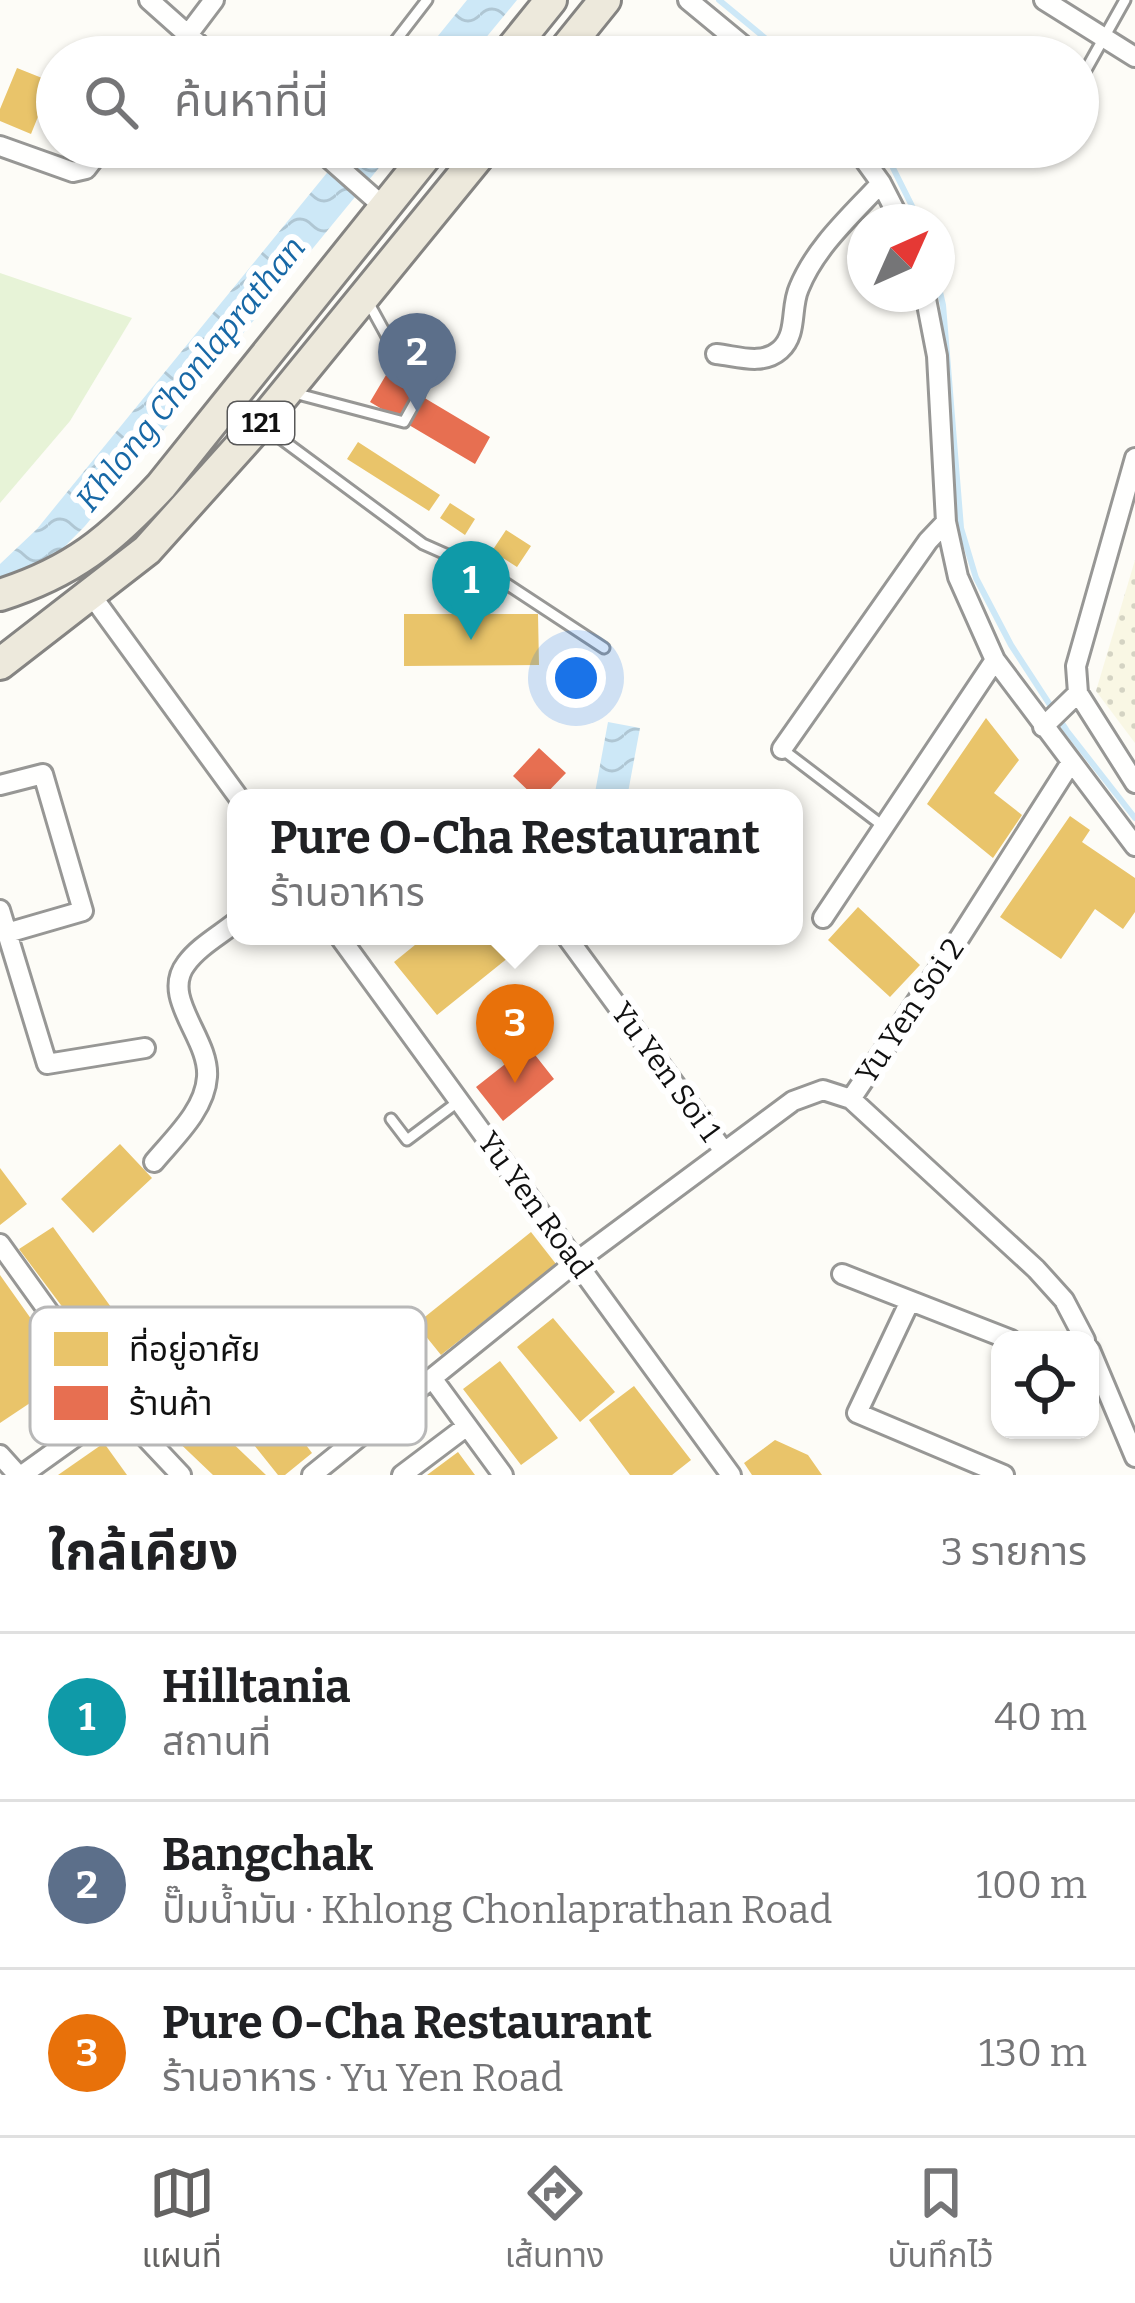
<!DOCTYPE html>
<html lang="th">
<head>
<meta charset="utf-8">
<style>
  :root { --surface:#fff; --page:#f6f6f6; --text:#202124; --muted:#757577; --line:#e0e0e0; --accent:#646362 }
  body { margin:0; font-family:Bitter,"Noto Sans Thai",serif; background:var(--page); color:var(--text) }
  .controls { position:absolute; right:36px; bottom:36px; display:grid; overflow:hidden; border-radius:24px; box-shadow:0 3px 9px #0004 }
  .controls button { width:108px; height:108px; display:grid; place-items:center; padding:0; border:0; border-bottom:3px solid var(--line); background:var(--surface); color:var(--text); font:60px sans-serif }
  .compass { position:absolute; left:847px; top:204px; width:108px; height:108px; border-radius:50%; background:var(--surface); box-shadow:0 3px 9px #0004; rotate:45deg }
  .you { position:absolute; left:576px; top:678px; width:42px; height:42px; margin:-30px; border:9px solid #fff; border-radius:50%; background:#1a73e8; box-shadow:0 0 0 18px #1a73e833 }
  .badge { display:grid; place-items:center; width:78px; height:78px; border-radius:50%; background:var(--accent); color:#fff; font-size:39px; font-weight:700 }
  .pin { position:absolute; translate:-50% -99px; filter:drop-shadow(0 3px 6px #0008) }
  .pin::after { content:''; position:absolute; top:63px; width:42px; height:36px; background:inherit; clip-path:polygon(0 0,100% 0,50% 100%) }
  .popup { position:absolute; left:227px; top:789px; width:576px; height:156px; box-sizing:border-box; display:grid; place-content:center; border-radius:24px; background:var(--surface); filter:drop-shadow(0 3px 9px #0005); font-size:39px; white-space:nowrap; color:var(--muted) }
  .popup b { font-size:45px; color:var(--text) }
  .popup::after { content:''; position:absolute; left:50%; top:100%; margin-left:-24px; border:24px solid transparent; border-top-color:var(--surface) }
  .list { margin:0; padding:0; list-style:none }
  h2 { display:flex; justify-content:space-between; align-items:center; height:156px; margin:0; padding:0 48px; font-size:51px }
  h2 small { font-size:39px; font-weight:400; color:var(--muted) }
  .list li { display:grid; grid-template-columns:78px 1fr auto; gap:36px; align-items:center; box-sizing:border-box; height:168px; padding:0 48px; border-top:3px solid var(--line) }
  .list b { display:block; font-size:45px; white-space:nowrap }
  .list p { margin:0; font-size:39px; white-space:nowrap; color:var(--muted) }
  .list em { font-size:39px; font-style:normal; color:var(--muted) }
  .icon { flex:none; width:66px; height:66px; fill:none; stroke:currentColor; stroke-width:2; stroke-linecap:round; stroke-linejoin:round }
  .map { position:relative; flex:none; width:1135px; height:1475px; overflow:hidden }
  .search { position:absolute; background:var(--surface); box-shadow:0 3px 9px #0004; left:36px; right:36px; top:36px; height:132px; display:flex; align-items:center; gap:30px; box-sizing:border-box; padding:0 42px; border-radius:66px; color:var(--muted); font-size:45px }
  .sheet { height:660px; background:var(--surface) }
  nav { display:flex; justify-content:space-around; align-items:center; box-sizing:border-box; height:168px; border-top:3px solid var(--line); background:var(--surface); font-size:33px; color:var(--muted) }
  nav a { display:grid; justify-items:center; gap:6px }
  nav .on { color:var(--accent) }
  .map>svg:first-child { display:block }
  .farmland { fill:url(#farmland-dots) }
  .grass { fill:#e7f3d7 }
  .water { fill:url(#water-waves) }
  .homes { fill:#e9c46a }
  .shops { fill:#e76f51 }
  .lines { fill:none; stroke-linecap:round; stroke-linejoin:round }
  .stream { stroke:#cde8f7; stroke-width:6 }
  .service-casing { stroke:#979795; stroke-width:15 }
  .minor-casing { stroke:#979795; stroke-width:24 }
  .primary-casing { stroke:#858482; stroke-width:36 }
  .service { stroke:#fffffe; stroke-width:9 }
  .minor { stroke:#fffffe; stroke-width:18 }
  .primary { stroke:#ede9dc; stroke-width:30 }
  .labels { text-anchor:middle; stroke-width:12; stroke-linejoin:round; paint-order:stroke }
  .shield { fill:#fff; stroke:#585858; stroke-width:3 }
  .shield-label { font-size:27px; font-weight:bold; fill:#111 }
  .street-label { font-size:30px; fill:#111; stroke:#fff }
  .water-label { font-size:33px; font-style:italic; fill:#1768a6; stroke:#fff }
  .key { fill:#fff; stroke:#b8b8b8; stroke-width:3 }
  .key-label { font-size:33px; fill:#111 }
</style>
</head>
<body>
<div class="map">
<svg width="1135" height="1475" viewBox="0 0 1135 1475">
  <defs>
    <pattern id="farmland-dots" width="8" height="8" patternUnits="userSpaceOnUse" patternTransform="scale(3)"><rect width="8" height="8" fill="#f9f7e4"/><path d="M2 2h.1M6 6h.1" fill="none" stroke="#d4d3c3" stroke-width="1.8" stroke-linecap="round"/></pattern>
    <pattern id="water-waves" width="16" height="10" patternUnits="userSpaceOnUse" patternTransform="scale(3)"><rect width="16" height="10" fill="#cde8f7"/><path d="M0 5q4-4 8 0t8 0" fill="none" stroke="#afc6d3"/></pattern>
  </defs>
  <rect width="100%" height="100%" fill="#fdfcf7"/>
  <path class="farmland" d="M1135 560V743L1096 691Z"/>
  <path class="grass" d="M0 273 132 318 70 421 0 503Z"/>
  <path class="water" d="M467 0H517L470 57H421Z
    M348 147H396L85 526 0 612V564L37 529Z
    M608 722 640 728 627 798H594Z"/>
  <path class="homes" d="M17 68 52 82 31 134 0 121V109Z
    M358 442 440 495 429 511 347 459Z
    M450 503 475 519 465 535 440 518Z
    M506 530 531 546 517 567 492 551Z
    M404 614H538L539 665 404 666Z
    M986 718 1019 760 994 793 1022 815 993 858 927 804Z
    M1070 816 1090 830 1082 842 1135 878V912L1123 929 1095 909 1061 959 1000 917Z
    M858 907 920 965 890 997 828 940Z
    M426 936H535L437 1015 394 962Z
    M120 1144 152 1178 93 1233 61 1199Z
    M0 1168 27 1204 0 1225Z
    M53 1227 158 1372 266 1475H213L126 1392 19 1249Z
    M531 1232 556 1264 441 1355 416 1324Z
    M0 1275 97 1412 60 1438 33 1401 0 1423Z
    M374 1311 424 1376 364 1422 344 1396 297 1433 312 1453 285 1475H278L234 1420Z
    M553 1318 615 1392 580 1422 517 1347Z
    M500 1361 558 1438 521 1465 463 1389Z
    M634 1386 691 1460 672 1475H630L589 1420Z
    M775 1440 808 1455 822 1475H752L744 1463Z
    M104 1443 127 1475H58Z
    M458 1452 475 1475H427Z"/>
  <path class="shops" d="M386 375 490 437 475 464 370 402Z
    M539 748 566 773 542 798H536L513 776Z
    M528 1046 554 1079 503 1121 476 1087Z"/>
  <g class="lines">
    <path class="stream" d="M719 0 788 57
      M876 147 891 164 920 222
      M937 279 943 305 961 528 976 578 1011 645 1067 731 1135 818"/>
    <g class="service-casing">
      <path id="service" d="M383 57 427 0
        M1078 84 1125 0
        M294 393 404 422 419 395 367 300
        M265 427 423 544 493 575 604 648
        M782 749 883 826
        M391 1119 407 1140 459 1101"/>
    </g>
    <g class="minor-casing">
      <path id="minor" d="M149 0 213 57
        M688 0 757 57
        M1044 0 1135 57
        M171 57 214 0
        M0 146 73 172 86 169 103 147
        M316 147 385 208
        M855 147 881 183 901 222
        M925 294 937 356 946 522 958 577 995 660 1135 846
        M716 354C737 356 762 366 780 350 798 334 790 308 799 288 816 246 852 215 881 183
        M1135 458 1076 666 1078 693 1135 783
        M92 596 239 798
        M1043 727 1078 693
        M782 749 928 541 946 522
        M0 785 43 774 83 911 7 933
        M0 910 47 1064 145 1048
        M823 918 995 660
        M339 936 731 1475
        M566 936 723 1150
        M851 1099 960 937 1070 764
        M154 1162C174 1138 205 1110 207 1077 210 1038 160 998 186 964 198 947 220 935 236 922
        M0 1244 117 1407 181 1475
        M842 1274 1011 1340
        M910 1301 857 1413 1004 1475
        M1090 1350 1135 1457
        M432 1378 503 1475
        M0 1455 18 1475
        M22 1475 117 1407
        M312 1475 576 1262 793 1101 823 1090 851 1099 1036 1269 1064 1300 1085 1340
        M402 1475 467 1426"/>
    </g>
    <g class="primary-casing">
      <path id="primary" d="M505 57 551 0
        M559 57 605 0
        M0 595C72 572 110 541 161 486L433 147
        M0 664 147 550 260 424 486 147"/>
    </g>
    <use href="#service" class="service"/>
    <use href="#minor" class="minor"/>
    <use href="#primary" class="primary"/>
  </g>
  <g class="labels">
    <rect class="shield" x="228" y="402" width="66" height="42" rx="9"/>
    <g class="shield-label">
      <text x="261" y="432">121</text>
    </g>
    <g class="street-label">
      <text transform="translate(910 1011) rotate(-56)" y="10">Yu Yen Soi 2</text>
      <text transform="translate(666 1072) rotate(54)" y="10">Yu Yen Soi 1</text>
      <text transform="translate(535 1205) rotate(54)" y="10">Yu Yen Road</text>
    </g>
    <g class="water-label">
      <text transform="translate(190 373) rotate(-51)" y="12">Khlong Chonlaprathan</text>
    </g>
  </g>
  <rect x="30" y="1307" width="396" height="138" rx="18" class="key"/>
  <rect x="54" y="1332" width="54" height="34" fill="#e9c46a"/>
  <rect x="54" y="1386" width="54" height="34" fill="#e76f51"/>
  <g class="key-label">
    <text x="129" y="1361">ที่อยู่อาศัย</text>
    <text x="129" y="1415">ร้านค้า</text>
  </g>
</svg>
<div class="controls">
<button><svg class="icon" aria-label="locate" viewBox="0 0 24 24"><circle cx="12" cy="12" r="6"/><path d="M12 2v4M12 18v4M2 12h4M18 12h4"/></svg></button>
</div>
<svg class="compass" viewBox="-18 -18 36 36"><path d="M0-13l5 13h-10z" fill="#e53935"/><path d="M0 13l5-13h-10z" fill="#757577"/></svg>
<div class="you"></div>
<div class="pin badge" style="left:471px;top:640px;background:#0f9aa8">1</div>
<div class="pin badge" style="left:417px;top:412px;background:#5c6f8a">2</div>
<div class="pin badge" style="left:515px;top:1083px;background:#e8710a">3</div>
<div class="popup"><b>Pure O-Cha Restaurant</b>ร้านอาหาร</div>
<div class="search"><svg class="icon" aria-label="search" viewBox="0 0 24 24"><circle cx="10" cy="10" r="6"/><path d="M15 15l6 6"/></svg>ค้นหาที่นี่</div>
</div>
<section class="sheet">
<h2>ใกล้เคียง<small>3 รายการ</small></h2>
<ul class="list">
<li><span class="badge" style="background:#0f9aa8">1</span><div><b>Hilltania</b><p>สถานที่</p></div><em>40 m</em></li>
<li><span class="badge" style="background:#5c6f8a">2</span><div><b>Bangchak</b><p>ปั๊มน้ำมัน · Khlong Chonlaprathan Road</p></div><em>100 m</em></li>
<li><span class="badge" style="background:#e8710a">3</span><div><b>Pure O-Cha Restaurant</b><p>ร้านอาหาร · Yu Yen Road</p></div><em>130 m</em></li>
</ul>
</section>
<nav>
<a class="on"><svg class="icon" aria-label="map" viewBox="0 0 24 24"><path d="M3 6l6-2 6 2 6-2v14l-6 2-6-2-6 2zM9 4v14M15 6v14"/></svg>แผนที่</a>
<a><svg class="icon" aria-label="directions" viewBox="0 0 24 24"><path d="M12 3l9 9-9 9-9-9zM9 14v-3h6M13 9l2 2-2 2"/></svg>เส้นทาง</a>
<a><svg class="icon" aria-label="saved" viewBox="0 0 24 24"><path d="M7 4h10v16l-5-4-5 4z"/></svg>บันทึกไว้</a>
</nav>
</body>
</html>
